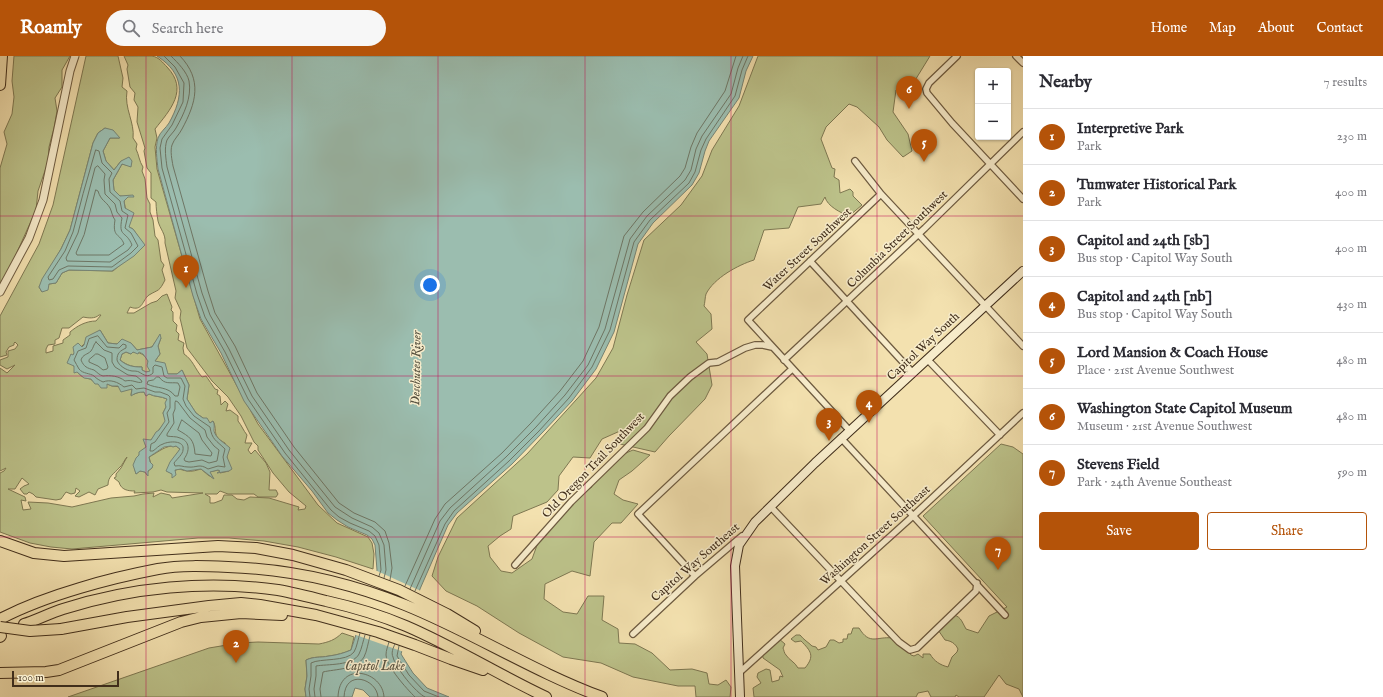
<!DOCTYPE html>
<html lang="en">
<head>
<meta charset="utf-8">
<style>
  :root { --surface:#fff; --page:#f7f7f7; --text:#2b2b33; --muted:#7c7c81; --line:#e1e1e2; --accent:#b45309 }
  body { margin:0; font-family:"IM FELL English",serif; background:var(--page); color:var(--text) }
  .controls { position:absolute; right:12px; top:12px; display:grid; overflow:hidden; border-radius:4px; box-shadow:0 1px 3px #0004 }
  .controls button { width:36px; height:36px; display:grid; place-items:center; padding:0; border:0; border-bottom:1px solid var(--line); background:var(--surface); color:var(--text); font:20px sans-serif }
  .scale { position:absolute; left:12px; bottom:10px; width:107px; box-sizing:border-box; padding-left:4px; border:2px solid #412e1b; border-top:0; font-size:11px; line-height:14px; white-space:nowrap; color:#412e1b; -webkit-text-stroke:3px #f7eccb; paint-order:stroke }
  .you { position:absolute; left:430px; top:229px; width:14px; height:14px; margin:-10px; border:3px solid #fff; border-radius:50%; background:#1a73e8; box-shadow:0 0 0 6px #1a73e833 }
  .badge { display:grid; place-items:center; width:26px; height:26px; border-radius:50%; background:var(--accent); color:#fff; font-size:13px; font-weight:700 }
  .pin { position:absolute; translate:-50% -33px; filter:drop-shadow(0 1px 2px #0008) }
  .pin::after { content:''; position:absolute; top:21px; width:14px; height:12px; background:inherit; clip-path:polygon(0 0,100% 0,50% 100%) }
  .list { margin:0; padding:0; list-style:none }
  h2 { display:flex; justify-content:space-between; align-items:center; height:52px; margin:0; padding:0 16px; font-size:17px }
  h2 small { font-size:13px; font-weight:400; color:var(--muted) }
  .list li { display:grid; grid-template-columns:26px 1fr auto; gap:12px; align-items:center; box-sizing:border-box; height:56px; padding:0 16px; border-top:1px solid var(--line) }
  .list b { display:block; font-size:15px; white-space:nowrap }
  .list p { margin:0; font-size:13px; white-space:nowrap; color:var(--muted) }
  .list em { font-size:13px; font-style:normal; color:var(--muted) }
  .actions { display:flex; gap:8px; padding:12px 16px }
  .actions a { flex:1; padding:9px 0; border:1px solid var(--accent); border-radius:4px; text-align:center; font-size:14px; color:var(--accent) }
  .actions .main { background:var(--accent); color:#fff }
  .icon { flex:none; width:22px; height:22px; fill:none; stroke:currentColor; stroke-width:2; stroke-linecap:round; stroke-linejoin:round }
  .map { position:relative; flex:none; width:1023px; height:641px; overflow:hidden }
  header { display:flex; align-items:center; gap:24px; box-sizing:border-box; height:56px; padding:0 20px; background:var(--accent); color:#fff }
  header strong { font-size:19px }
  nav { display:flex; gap:22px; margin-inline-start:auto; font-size:14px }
  .search { width:280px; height:36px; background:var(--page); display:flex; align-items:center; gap:10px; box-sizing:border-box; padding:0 14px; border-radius:22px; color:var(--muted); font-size:15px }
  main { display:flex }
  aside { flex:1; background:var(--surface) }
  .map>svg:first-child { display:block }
  .green { fill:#bcc28a; stroke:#7e7852; fill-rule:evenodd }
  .water { fill:#9bbdaf; stroke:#778474; fill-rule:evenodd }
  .pier { fill:#f3e1af }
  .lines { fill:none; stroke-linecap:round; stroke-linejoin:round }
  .shore { stroke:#6e7665; stroke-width:1 }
  .minor-casing { stroke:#6e5b40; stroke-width:8 }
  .tertiary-casing { stroke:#6e5b40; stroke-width:9 }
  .secondary-casing { stroke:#412e1b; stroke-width:10 }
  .motorway-casing { stroke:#412e1b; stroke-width:12 }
  .minor { stroke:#f7eccb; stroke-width:5.5 }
  .tertiary { stroke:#f7eccb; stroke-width:7 }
  .secondary { stroke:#f7eccb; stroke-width:8 }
  .motorway { stroke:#f3e1af; stroke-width:10 }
  .motorway-bridge-casing { stroke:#412e1b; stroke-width:12; stroke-linecap:butt }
  .motorway-bridge { stroke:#f3e1af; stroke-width:10 }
  .grid { fill:none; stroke:#c2185b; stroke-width:1; stroke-opacity:0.55 }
  .labels { text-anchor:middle; stroke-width:3; stroke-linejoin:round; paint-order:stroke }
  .street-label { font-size:12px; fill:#412e1b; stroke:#f7eccb }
  .water-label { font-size:13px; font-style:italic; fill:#585240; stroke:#f7eccb }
</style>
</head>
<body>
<header>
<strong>Roamly</strong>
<div class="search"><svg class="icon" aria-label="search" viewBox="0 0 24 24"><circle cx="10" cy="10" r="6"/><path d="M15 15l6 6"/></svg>Search here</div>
<nav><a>Home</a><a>Map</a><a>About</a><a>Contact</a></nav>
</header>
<main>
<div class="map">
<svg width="1023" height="641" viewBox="0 0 1023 641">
  <rect width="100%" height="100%" fill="#f3e1af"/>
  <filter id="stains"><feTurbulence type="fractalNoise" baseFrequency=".005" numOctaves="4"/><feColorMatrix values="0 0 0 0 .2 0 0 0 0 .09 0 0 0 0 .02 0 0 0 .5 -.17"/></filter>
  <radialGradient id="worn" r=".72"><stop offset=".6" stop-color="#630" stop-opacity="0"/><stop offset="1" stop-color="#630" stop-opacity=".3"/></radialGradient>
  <path class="green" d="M14 0H70L62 14V31L55 42 57 55 54 72 49 91 48 106 38 135 36 154 9 214 0 227V112L7 88 4 76 12 58 14 41 12 25Z
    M86 0H118L123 22 122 31 127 35C124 52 135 67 133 82L137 88 136 93C139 99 139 105 143 111L142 115 145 123 147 142 150 148V156L153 164 155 180 158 184 161 205 164 209 162 214 165 224C159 236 159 233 149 239 142 244 143 256 130 251L127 257H134L151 247 157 245 162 240 167 238 172 251 171 254 173 256V265L177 269 176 275 179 278 178 284 184 287 183 292 184 298C193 304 195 313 202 321L206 320C208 323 213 330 215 333L218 334 217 338 220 340 221 349 225 345 228 348 226 355 230 354 238 360V365C242 370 243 374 247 379L245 387H252L248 394 251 398 255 394 266 407 270 416 269 434H276L278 438 276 441H258L254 438H228L220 435 217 438H205L210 441V447H214L222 444 224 439H232L237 443 244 444 250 441 269 442 299 451 298 454 305 453 306 450 289 436 273 417 258 394V390L254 386 241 360 228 341 212 325 187 292 180 262 181 255 175 242 176 235 165 187C166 178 160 173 158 165 157 159 156 152 156 146L151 142V117L147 112 144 95 145 92 137 66 138 51 134 44 135 37 130 31 127 13 128 9 124 0C133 0 144 0 152 0 159 1 163 7 167 11 189 34 170 54 155 73L157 82 155 91 157 113 200 263 258 368 318 449 337 467 368 481 372 487 374 498 373 513 336 501 298 491 264 485 229 482H198L72 493 51 491 30 487 0 476V417L4 415 6 412 0 415V312L7 317 15 309 7 313 0 309V304L8 301V295L15 293 18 289 15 286 14 287V289L9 291 6 296 7 299 0 301V260L39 188 53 149ZM105 72 119 82H110L103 95 106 105 114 114 121 105 131 110 122 108 113 124 114 135 120 140 128 141 124 145 129 171 133 173 144 189 113 215 69 214 62 217 56 227 49 228 42 236 39 231 61 193 70 174 93 87 98 77ZM99 259H101L96 265C86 265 77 270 70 276V279L63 284V287L53 290V295L46 297V293L48 289 55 288V284L59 282 62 272H69L83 261C88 262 95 263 99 259ZM100 274 108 287 117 288 131 287 137 294 152 291 156 285 161 282 158 290 160 298 155 305 168 318H177L182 314 189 329 187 343 190 348 196 357 210 367 213 365C218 374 211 380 225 387L229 415 220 417 221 416 218 414 209 416 213 422 208 419 201 413C197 414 192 416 187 415 179 414 179 410 172 418L167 415 180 393 176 390C165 389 159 396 149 401L152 412 148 415 147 419 145 416 140 415 136 418C132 406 138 399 146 391L145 387 151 384 166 365 163 357 166 351 167 343C161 340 155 341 149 338L146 340 144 336H140L131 339 132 332 112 330 107 328 94 326C91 323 90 323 86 322 75 319 73 308 71 298L73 300 74 297ZM127 401 121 412 116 418V421L114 422 119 426C121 434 128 435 135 435L134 437 153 436 161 434 167 436 203 437 172 442 170 439 161 437 153 441 154 437 143 438 134 440 111 442 72 451 48 447 28 446 31 453 23 454 21 444 26 445 25 441 8 433H15L22 422 29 428 24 430 20 433 24 438H27L29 436 33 438 36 441 56 444 61 443 66 436 71 438 75 437 76 432 80 435 75 440 79 441 89 436 95 439 98 433 108 429C108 420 114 418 119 412 123 409 124 404 127 401Z
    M758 0H930L914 26 896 34 893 56 908 78 912 95 903 101 887 84 879 71 857 51 849 48 826 71 821 83 832 112 835 113 834 121 839 124 840 137 850 133 853 136V140L862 149 849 160C841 157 827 150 825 141L821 148 798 151 789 172 764 174 754 204C738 209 714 222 706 238 705 241 705 247 704 250L711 258 712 273 696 286 707 298 712 329 705 343 669 380 655 396 620 388V375L602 383 590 402 573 401 559 420 558 434 547 446 513 460 511 473 500 480 488 490 490 501 501 515 512 517 532 503 540 481 585 436 592 431 590 425 619 400 633 394 650 399 632 415 619 424 614 438 623 444 638 448 621 467H612L594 486 590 520 572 515 545 528 544 543 563 556 577 558 588 540H604L602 564 618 573 619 587 635 588 652 597 670 614 692 613 707 617 709 628 718 629 726 624 731 631 730 641H696L695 630H678L633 621 601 607 563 601 519 577 477 550 446 535 432 520 438 501 457 462 527 398 596 322 613 292 627 239 644 184 681 149 702 120 712 94 739 50Z
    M126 296 131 298 133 296C147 297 148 304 151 316H146L142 314V311C133 311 128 310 120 304L122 298Z
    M1001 388 1013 391 1023 398V641L1019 633 1006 628 999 619 984 641H959L956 639 955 641H931L928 635 918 637 916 641H754L753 632 761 627 757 621 758 617 766 613 770 614 772 626 779 624 780 620 783 621 780 614 763 602 762 594 778 582 785 588 783 592C784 594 784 597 786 599 789 604 795 606 798 612H805C815 600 811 595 801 585L795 586 791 583 796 579H800C804 584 808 586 812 590L816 591 818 594 826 591 830 584H834L839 587 843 586V583H847L848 578H851L853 572H859C870 590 877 580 892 582L902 592 908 595 911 599 914 600 918 598 923 602V598H930C934 605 940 609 948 611L952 601 957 596 958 593C955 587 951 585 945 584L936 571 937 568 950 558C961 560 961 564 966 573L978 577 989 560 1007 551 923 460Z
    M342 577 354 581 351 594C344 597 337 599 329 600 319 602 315 600 306 604L307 620 305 633 306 641H68L209 592 239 587 258 586 319 588C329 586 335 584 342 577Z"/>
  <path class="water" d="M157 0H753L746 15 739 42 709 85 705 95 699 117 692 129 653 167 638 188 614 276 596 313 572 345 542 377 512 408 457 457 448 469 420 533 401 598 413 617 427 632 449 641H370L363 634 355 632 352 641H306L305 633 307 620 306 604C315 600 319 602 329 600 337 599 344 597 351 594L377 514 375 489 372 483 367 479 348 471 337 464 328 457 312 435 282 400 244 345 221 297 201 263 193 240 158 113C157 103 155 92 158 82 160 76 166 72 169 67 184 40 185 18 157 0Z
    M105 72 113 74 120 82H110L103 95 106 105 114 114 121 105 129 101 132 105 131 111 122 108 113 124 114 134 120 140 133 139 134 141H128L124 145 125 152 134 157 129 171 133 173 145 189 134 200 112 215 69 214 62 217 56 227 49 228 48 234 42 236 39 231 42 223 61 193 70 174 93 87 98 77Z
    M100 274 108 287 117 288 122 283 131 287 137 294 152 291 160 278 161 282 158 290 160 298 155 305 165 307 168 318H177L182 314 189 329 187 343 196 357 203 362H207L210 367 213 365C215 369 214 371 214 375 216 383 225 387 230 392L227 401 232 413 229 415 217 417 220 415 218 414 210 416 214 423 201 413 187 415 181 413 175 414 176 419 172 422V418L166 415 170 406 180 393 176 390 173 391 171 390 164 391 149 401 150 406 153 409 152 412 148 415V420L145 416 140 415 136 418 133 409 136 402 139 399V396L146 391 143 383 151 384 156 376 159 374 165 365 163 357 166 351 165 347 167 343C161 340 155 341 149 338L146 340 144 336C139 336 135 337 131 340L132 333 121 336 118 330H112L107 328V332H101L98 328H95L91 323 84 322 77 316 74 317V310L67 307 71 298 73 299 74 297 73 291 78 287 82 291 84 289 86 281ZM126 296 131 298 133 296 138 298 139 296 143 298 148 305 147 310 150 315 146 316 142 314V311C133 311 127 310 120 304L122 298Z"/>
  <path class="pier" d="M375 514 421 535 404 596 353 578Z"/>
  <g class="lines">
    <path class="shore" d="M164 0 175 11 184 27 183 46 172 69 162 83 160 92 162 112 197 238 205 261 225 296 248 343 285 397 331 454 339 461 350 467 369 475 375 480 379 489 381 514 379 520
      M171 0C178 7 187 16 189 25 192 41 184 58 176 72 174 76 169 80 167 84 164 92 166 103 167 111L202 237 210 259 229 293 252 340 289 394 335 451 352 462 372 471 379 477 384 489 386 514 384 522
      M180 0C203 24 196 47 182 73 179 79 174 83 172 89 170 95 172 104 173 110L208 235 215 257 235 290 257 337 294 391 339 447 354 457 375 466 385 475 389 487 392 512 390 524
      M96 94 99 95 102 107 112 117 109 123 110 136 120 145 122 155 128 159 125 172 131 177 138 190 131 197 112 211 68 210 59 214 53 223 49 224 48 221 65 195 73 176 83 138Z
      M98 110 105 118 104 124 105 138 115 148 117 156 122 162C118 182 126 174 132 189L128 194 110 206 67 205 66 202 78 177 95 112Z
      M96 134 98 135C101 145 106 145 110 152 112 156 112 160 115 164 112 182 120 177 124 188L109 199H77L76 197 84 179Z
      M98 280 107 291 119 292 123 288 126 289V292C120 295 117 297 117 304 119 310 126 314 132 315 135 315 137 315 139 316 144 319 148 322 153 317V311L155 309 162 311 164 320 167 322H181L185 330 183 343 186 350 194 360 210 371C212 384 216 384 225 393L223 401 225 411 218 410 208 413C199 407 197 412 188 411 183 411 181 409 175 410L174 407C177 403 183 398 183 394 185 384 169 385 163 388 159 389 156 393 153 395H150L151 388 155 386 169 366 167 357 170 352V341L168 339 160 336H155L144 332 136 333 132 329 124 331C118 326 110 323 103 326 99 324 97 323 94 320 90 317 83 318 79 313 77 310 76 307 74 304L78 295 86 292 89 283Z
      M96 286 104 294 112 297V306L115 311 128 319 136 320 141 324 142 326C138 328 133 323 125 325 119 320 110 319 103 320 99 319 97 316 94 314 87 312 84 311 81 304 83 298 87 299 91 295 94 291 93 289 96 286Z
      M96 298H98L105 302 108 311 107 313 103 314 98 310 89 306V304Z
      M157 321H159C165 329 170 326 178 327L180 331 178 340H175C168 330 157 333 147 328L148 325 153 324Z
      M176 345 178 346 190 362 205 374 207 381 214 390 219 394 217 405 209 407 202 404 189 406 185 405 184 403C190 395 190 385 180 382 176 380 171 381 167 380V378L174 367 173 358 175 353V347Z
      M182 364 199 377 202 384 212 397 211 400 195 398C194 383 190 381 178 374Z
      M405 530 435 463 445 448 502 397 531 367 560 335 583 305 599 271 624 180 643 156 680 120 685 112 691 91 697 77 725 35 736 0
      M410 533 440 465 450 452 506 401 536 371 565 339 588 309 605 273 630 183 647 160 685 124 691 114 696 93 702 80 731 38 738 12 743 0
      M415 535 445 468 454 455 509 405 539 375 569 342 592 311 610 274 634 186 650 164 689 127 695 116 701 94 706 83 735 40 742 14 748 0
      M389 586C388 590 386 594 386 599 387 611 406 632 415 641
      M395 588C393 592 391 597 393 601 395 611 416 637 425 641
      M399 590 397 600 409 619 424 635 439 641
      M310 641 309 633 311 620V607C320 602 347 606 354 596 357 591 358 583 360 577
      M315 641 314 633 316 620V610C327 608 353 610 359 598 362 592 363 585 365 579
      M321 641 320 633 323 616C335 613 356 614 364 601 367 595 368 587 370 580
      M338 641C339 604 383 615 384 641
      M344 641C345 612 377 623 378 641"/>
    <g class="minor-casing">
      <path id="minor" d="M957 0 929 27 926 33 927 37 952 67 1023 143
        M1016 0 1023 7
        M855 105 881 138 1023 290
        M810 205 913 317
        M927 303 1000 379
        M784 304 925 172 1023 76
        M850 375 748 264 881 138
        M841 382 1005 559
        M771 451 876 562 899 586 910 594 917 592 976 535 977 527
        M515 509 571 446 647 372 670 340 690 321 709 307 718 306 745 292 755 289H763L772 291
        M695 520 638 458 792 313
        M633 578 695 520 742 480
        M740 616 913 460 1023 357"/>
    </g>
    <g class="tertiary-casing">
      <path id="tertiary" d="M0 236 29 182 43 144 70 15 75 0"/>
    </g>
    <g class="secondary-casing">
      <path id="secondary" d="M740 641 735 510 739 489 755 466 815 407 1023 215"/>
    </g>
    <g class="motorway-casing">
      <path id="motorway" d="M0 29 2 0
        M0 485 34 497 64 500 218 490 256 492 293 499 346 514 399 534 447 558 475 575
        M0 563C25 550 53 540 80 532 106 524 132 518 158 513 181 509 205 510 228 511 289 513 348 526 405 549 472 576 534 616 602 641
        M24 568C37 564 50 557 63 553 132 531 207 524 278 534 294 537 310 541 326 545 353 551 380 559 406 570 455 591 499 619 546 641
        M61 573 127 561 209 550 241 547 260 549 316 559 378 576 415 589 451 603 483 614
        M0 581 1 580
        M0 617 46 616 59 614 181 566 201 561 241 557 282 559"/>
    </g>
    <use href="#minor" class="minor"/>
    <use href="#tertiary" class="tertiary"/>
    <use href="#secondary" class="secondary"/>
    <use href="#motorway" class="motorway"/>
    <g class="motorway-bridge-casing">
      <path id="motorway-bridge" d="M0 571 30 575 61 573"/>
    </g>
    <use href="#motorway-bridge" class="motorway-bridge"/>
  </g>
  <path class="grid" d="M146 0V641M292 0V641M438 0V641M585 0V641M731 0V641M877 0V641M0 160H1023M0 320H1023M0 481H1023"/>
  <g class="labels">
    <g class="street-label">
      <text transform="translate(897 183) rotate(-44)" y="4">Columbia Street Southwest</text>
      <text transform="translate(807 193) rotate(-43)" y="4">Water Street Southwest</text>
      <text transform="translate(923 290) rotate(-43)" y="4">Capitol Way South</text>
      <text transform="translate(593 409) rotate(-46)" y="4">Old Oregon Trail Southwest</text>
      <text transform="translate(875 479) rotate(-42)" y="4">Washington Street Southeast</text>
      <text transform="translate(695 506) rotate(-41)" y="4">Capitol Way Southeast</text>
    </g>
    <g class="water-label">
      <text transform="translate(415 312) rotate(-89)" y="5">Deschutes River</text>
      <text x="375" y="614">Capitol Lake</text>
    </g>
  </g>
  <rect width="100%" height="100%" filter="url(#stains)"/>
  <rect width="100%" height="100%" fill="url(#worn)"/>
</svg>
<div class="controls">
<button>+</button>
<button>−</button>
</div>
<div class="scale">100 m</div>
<div class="you"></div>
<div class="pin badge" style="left:186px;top:232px">1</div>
<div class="pin badge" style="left:236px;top:607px">2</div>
<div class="pin badge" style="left:829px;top:385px">3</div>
<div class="pin badge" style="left:869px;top:367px">4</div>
<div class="pin badge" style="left:924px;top:106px">5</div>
<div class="pin badge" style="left:909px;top:53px">6</div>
<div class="pin badge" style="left:998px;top:514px">7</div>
</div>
<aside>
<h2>Nearby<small>7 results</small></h2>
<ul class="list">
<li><span class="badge">1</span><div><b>Interpretive Park</b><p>Park</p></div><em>230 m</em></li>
<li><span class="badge">2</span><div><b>Tumwater Historical Park</b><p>Park</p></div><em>400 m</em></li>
<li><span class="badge">3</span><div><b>Capitol and 24th [sb]</b><p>Bus stop · Capitol Way South</p></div><em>400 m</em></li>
<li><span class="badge">4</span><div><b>Capitol and 24th [nb]</b><p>Bus stop · Capitol Way South</p></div><em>430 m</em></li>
<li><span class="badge">5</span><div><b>Lord Mansion &amp; Coach House</b><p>Place · 21st Avenue Southwest</p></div><em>480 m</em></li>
<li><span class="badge">6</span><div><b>Washington State Capitol Museum</b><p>Museum · 21st Avenue Southwest</p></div><em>480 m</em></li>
<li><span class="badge">7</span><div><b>Stevens Field</b><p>Park · 24th Avenue Southeast</p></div><em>590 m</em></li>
</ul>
<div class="actions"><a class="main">Save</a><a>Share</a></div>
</aside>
</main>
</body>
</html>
